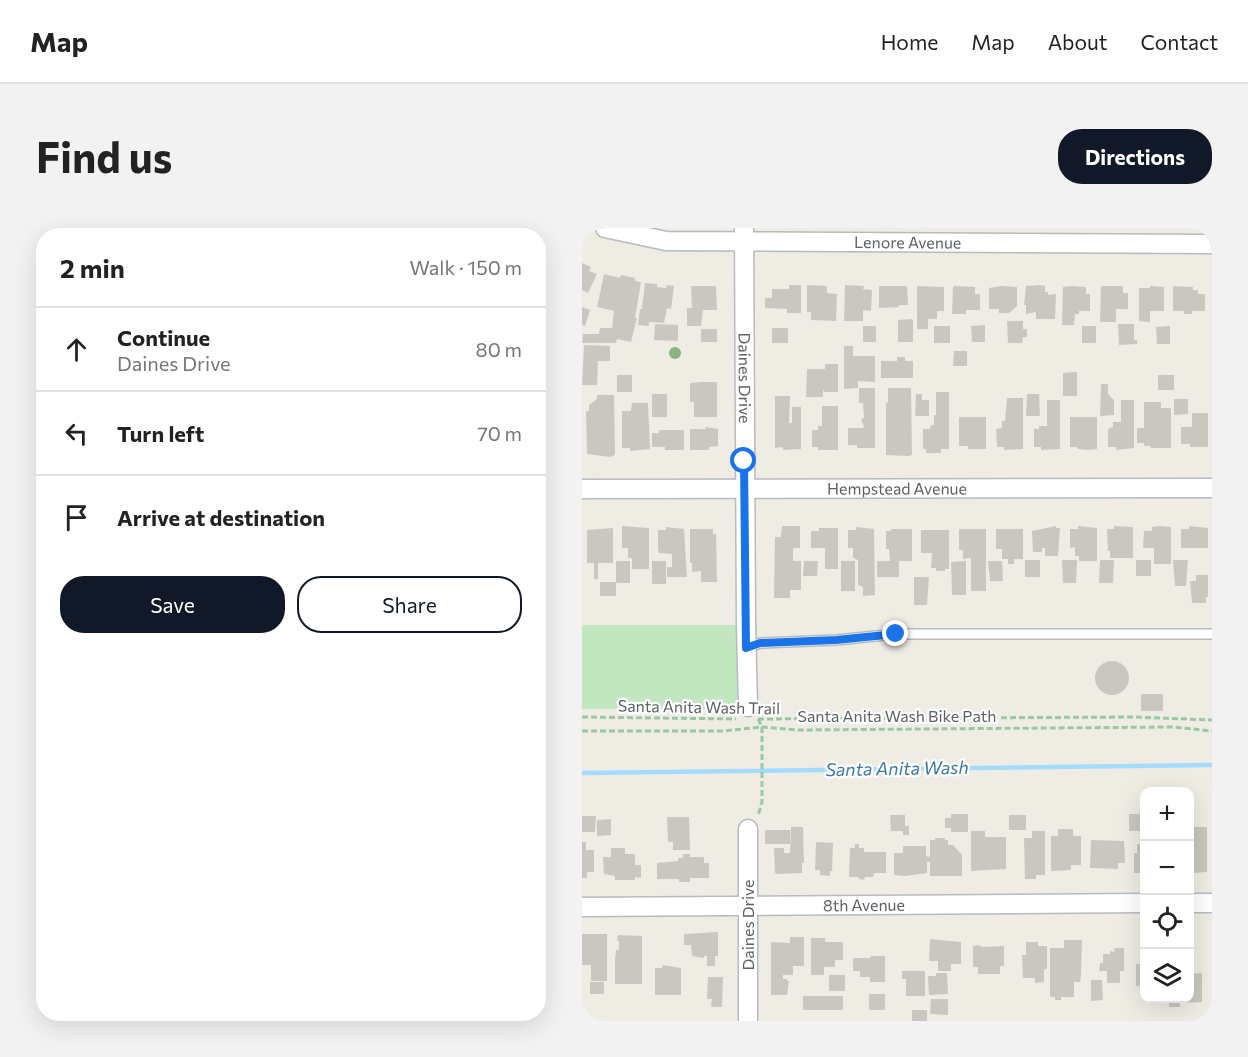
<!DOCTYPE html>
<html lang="en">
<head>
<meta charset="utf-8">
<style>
  :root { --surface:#fff; --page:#f2f2f2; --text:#222; --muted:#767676; --line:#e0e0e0; --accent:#111827 }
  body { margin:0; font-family:Commissioner,sans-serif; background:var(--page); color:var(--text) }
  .controls { position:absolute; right:18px; bottom:18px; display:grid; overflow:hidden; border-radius:12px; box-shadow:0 6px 24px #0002 }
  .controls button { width:54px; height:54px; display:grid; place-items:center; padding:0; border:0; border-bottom:2px solid var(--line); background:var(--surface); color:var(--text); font:30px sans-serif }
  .stop { position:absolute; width:18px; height:18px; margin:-14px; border:4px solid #1a73e8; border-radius:50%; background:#fff }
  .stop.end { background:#1a73e8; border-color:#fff; box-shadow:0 2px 6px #0008 }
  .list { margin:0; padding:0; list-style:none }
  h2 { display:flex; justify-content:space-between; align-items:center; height:78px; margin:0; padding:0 24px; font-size:26px }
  h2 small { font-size:20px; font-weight:400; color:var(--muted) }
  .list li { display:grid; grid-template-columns:39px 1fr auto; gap:18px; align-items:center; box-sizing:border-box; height:84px; padding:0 24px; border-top:2px solid var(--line) }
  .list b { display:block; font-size:22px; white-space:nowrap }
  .list p { margin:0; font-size:20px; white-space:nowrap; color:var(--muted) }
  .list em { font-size:20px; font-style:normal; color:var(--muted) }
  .actions { display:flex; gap:12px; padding:18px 24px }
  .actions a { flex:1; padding:14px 0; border:2px solid var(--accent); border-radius:24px; text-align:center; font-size:21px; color:var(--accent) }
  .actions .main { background:var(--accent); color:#fff }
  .icon { flex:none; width:33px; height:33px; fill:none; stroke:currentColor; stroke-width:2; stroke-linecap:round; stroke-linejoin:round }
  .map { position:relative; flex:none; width:630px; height:793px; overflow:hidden; border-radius:24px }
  header { display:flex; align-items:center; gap:36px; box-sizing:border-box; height:84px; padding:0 30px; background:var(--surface); border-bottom:2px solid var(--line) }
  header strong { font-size:28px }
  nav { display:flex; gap:33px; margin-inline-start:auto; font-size:21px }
  .intro { display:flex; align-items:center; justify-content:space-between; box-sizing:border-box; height:144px; padding:0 36px }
  h1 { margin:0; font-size:42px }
  .button { padding:15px 27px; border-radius:24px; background:var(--accent); color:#fff; font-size:21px; font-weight:700 }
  main { display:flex; gap:36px; padding:0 36px }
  aside { flex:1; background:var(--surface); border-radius:24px; box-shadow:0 6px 24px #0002 }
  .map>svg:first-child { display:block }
  .green { fill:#c2e7c0 }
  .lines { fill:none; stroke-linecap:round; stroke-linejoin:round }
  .stream { stroke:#a4dcff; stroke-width:4.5 }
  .building { fill:#cac7c1 }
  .service-casing { stroke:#b7babe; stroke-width:12 }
  .minor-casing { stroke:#b7babe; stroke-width:21 }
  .path { stroke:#98c9a4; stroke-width:3; stroke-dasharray:6 3; stroke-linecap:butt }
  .service { stroke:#fff; stroke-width:9 }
  .minor { stroke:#fff; stroke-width:18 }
  .tree { fill:#88b482 }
  .route { stroke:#1a73e8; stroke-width:8 }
  .labels { text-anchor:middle; stroke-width:4.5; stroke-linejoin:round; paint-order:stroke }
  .street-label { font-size:16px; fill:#5c6165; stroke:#fff }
  .water-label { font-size:18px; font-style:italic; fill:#3b78ac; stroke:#fff }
</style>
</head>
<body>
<header>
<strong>Map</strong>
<nav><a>Home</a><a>Map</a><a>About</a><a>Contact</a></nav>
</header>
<div class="intro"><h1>Find us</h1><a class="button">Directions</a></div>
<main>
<aside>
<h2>2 min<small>Walk · 150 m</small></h2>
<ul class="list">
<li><svg class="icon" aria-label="ahead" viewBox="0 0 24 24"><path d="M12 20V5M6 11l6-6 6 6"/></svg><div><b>Continue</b><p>Daines Drive</p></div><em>80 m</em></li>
<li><svg class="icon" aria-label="left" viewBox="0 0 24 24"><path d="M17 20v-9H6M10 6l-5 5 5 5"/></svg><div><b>Turn left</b></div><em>70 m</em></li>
<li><svg class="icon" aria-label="arrive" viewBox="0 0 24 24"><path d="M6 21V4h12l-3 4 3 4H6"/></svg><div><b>Arrive at destination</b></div></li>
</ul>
<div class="actions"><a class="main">Save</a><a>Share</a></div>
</aside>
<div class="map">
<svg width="630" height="793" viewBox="0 0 630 793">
  <rect width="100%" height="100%" fill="#efece4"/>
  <path class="green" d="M0 397H175V481H0Z"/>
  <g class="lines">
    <path class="stream" d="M0 545 630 537"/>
  </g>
  <path class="building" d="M0 35 9 39 7 43 15 46 6 65 0 62Z
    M22 46 38 50 39 47 53 50V53L59 54 53 90H55L49 114 35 111 34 115H0L1 106H17L18 100H30L32 83 15 79Z
    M63 55 75 56V59L84 60 85 57 92 58 89 81 85 80 82 95 67 94V98L56 97 58 81H60Z
    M207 57H219V85H205V81L183 80V70H190V61H207Z
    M225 57 245 58V65L255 66 254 93 229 92V84H225Z
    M263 57 282 58 281 61 290 62 289 83 281 82V93H262Z
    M458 57 463 58V64H466V67L474 66 473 91H454V84L444 86V77H442L444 58Z
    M109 58H134L135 82H121L119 98H105V80H110Z
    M297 58H325L326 77H317V79L297 80Z
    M335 58 362 59V83H355V91H346V101H335Z
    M373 58 393 59V66H398V82H384V86H370L371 59Z
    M419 58 435 59V78L427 85H417V81H407V60Z
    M489 58 504 59V66H508V83H497V86H493L492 97H480L481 59Z
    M519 58H541V65H546V81H534V94H518Z
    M568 58 582 59V83H568V94L557 93V60H568Z
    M591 58 611 59V62H616V66H623V83H610V86H602V83H591Z
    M0 79 8 82 3 98 0 97Z
    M329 91 331 92V114H316V92Z
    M425 93H441V101H445V109H441L440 115H426Z
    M73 96 96 97V113L72 112Z
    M536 96H552V112H555V116L537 117Z
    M403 97V114H390L389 98Z
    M281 98H294V114H281Z
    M352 98H368V115H352Z
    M500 98H514V115H500Z
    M588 98V116H575L574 99Z
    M190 100H206V115H190Z
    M119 101H135V114H119Z
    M2 117 28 118V133H16L15 157H0Z
    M262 118H271V128H293V154L276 153V160L262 161Z
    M372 123H385V138H371Z
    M315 129H323V133H331V150H299V133H315Z
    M243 136H256V164H242L241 161V169H224L225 141H243Z
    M495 144V168H481V145Z
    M35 147H50V164H35Z
    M576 147H592V162H576Z
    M120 154H135V189H112V174H108V155Z
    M519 156H526V166L532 172V187L518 188Z
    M277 160H293V220H275V217H266V200H282L281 195H280L279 191 282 190 281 175H277Z
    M306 160H329L330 227 326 228 304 227V174L306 175Z
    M354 164H367V221H359V225H344V221H341V201H348L349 197H352V187H354Z
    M70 166H85V189H70Z
    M334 166H340V172H347V188H333Z
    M445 166H457L458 188H444Z
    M15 167H32L33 227 28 229 5 226 4 183H7V177L15 171Z
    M193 168H208L207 195H210V179H219V221L201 222V219L193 220Z
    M425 170H441V221L422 222V219H415L414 201 420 200V193H423Z
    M592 171H606V186L592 187Z
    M465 172H478V221L459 222V219H452V201H457V198H465Z
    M539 172H552V220L534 222V219H526V201L531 199V194H539Z
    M562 174H579V180H589V220H569L568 218H562V215H555V200H562Z
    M50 175H66L68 221 48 223V220H40V183H49Z
    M240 178H256V222H236V219H230V202H236V198H240Z
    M610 185H626V219H608V216H599V199H610Z
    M377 189H404V221H386V218H377Z
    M488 189H515V221L505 222 496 221 495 219H488Z
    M123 199 136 201V218L127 219V222H108V201H124Z
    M77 202H102V222H83V219H70V205H77Z
    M40 298 67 300V341H50V330H46V320H40Z
    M200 298H218V320H211V333H219V362H208V370H192L193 309H199Z
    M474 298V300H478L476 328H463V320H460V324H451L450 303Z
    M496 298 515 300V333H497V328H493V319L488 320V301H496Z
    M532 298 551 299V330H528V323H526L525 301H532Z
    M578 298 589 299V336H572V320H561L562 303H570V299Z
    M607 298 626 300V320H599V301H607Z
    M84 299 102 301 105 349H85V339H90V326L77 325 76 321V302H84Z
    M274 299 292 301 293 367 281 368V359L276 357V332L271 330V320H266V302H274Z
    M31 300V335H16V351H12V335H5V302Z
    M237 300H256V341H243V320H229V303H237Z
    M108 301H131V306H134L135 354H119V343L110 344V335H108Z
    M309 301H330V333H317V349H295V333H308L307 321H304V303H309Z
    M377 301H404V363H389V330L381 331V322H377Z
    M414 301H441V331H432V336H426V331H420V321H414Z
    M339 302H367V341H363V343H354V340H349L350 325H339Z
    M443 332H458V349H443Z
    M480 332H495L494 355H481Z
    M518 332H532L531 355H517Z
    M554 332H569V348H554Z
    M591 332H606L604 358H593Z
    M34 333H48V355H34Z
    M70 333H84V356H70Z
    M222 333H236L235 348H221Z
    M259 333H273V363H259Z
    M384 333V367H370L369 334Z
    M406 333H420L421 353H408Z
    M614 347H626V369H624V375H610L608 353H614Z
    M332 349H347L345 377H332Z
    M18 354H34V368H18Z
    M513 450a17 17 0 1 1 34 0a17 17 0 1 1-34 0Z
    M559 466H581V483H559Z
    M369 586H386V604H369V600H363V590H369Z
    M547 586H562V603H547Z
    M308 587H323V598H327V607H321V603H309Z
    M427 587H444V602H427Z
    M0 588H14L13 604H0Z
    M85 589H107L108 622H91V614H86Z
    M29 591V607L15 608V592Z
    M209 599H221L222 635H220V645L196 646 193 645 192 620H202V625H208Z
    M610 599H625V644L611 645V643H608V621H611Z
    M476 601H491V608H499V637H489V642L469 643V608H476Z
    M183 602H208V616H183Z
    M389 603H403V609H424V641L389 643Z
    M450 603H463V647H454V651H443L442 610H450Z
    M353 610H363V612H366V617H371L380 627V648H348V634H345V645L323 648 312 647V625H321V618H344V628L348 629V612H353Z
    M509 612 542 613 543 635H536V641L508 640Z
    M0 614H4V622H12V644H5V650H0Z
    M234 614 251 615 250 643H248V648L238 647V642H233Z
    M273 616H277V620H282V624H304V645H292L291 649H283L282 652 277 651V649H267L268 620H273Z
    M555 616H562V645H552V625H555Z
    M29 620H43V626H53V637H59V650L53 649V652H33V648L22 646 21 629H29Z
    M101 626H108V629H122V635H127V650H108V654H97V651H75V635L96 633V630H101Z
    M136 704V728H133V738H125V728H122V730L110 728 109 717H102V706Z
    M0 706H25V753H9V737H0Z
    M36 707 60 708V756H33V732L34 722H37V713H35Z
    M208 709H222V738H211V747H201V751H205V753H207L205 767H189V714L208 715Z
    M229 710H243V714H261V732H253V739H242V747H229Z
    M348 711 379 714V736H369V743H356V733H347Z
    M482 712H500L499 747 498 754H492V769H479V772H473V769H468V720H482Z
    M444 714H456V718H465V741H462V754L453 755V750H441L440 727H444Z
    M397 717 400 719 422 718V738H418V746H396V739H391V718Z
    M532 720H542V743H538V755H525V743H517L518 735H521V726H528V723L533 724Z
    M289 728H303V754H288V749H278V743H271V730H288Z
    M554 736H562V758H554Z
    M81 737 99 740V767H73V740H80Z
    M320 743H343V768H324V751H320Z
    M354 745H365L366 766 347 767 346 748H354Z
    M620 745V774L598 775V779H587V770H608V746Z
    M247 747H263V763H247Z
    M126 749H141L140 779H129L130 771H125Z
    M509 752H520L521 772 509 773Z
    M8 754H22V766H8Z
    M287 766H303V782H287Z
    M221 768H261V782H221Z
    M349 771H366V787L348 786Z
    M330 782H345V793H330Z"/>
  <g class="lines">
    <g class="service-casing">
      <path id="service" d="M164 420 178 415 254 412 314 406H630"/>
    </g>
    <g class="minor-casing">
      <g id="minor">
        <path id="s1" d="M23 0 84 13 630 16"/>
        <path id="s2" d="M162 0 164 397 166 479"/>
        <path id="s3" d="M0 261 630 260"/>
        <path d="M608 675H630"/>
        <path id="s4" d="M0 679 562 675"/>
        <path d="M166 793V601"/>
      </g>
    </g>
    <path class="path" d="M0 489 154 491
      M176 491 551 489 630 492
      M176 491 180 499V574L176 588
      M0 503H141L180 499 217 502 591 499 630 503"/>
    <use href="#service" class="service"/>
    <use href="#minor" class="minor"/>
  </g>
  <circle class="tree" cx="93" cy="125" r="6"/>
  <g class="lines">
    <path class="route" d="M162 233 164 420 178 415 254 412 314 406"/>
  </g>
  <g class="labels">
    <g class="street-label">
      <text dy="6" stroke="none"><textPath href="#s1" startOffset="304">Lenore Avenue</textPath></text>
      <text dy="6" stroke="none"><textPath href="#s2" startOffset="150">Daines Drive</textPath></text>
      <text dy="6" stroke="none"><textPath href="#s3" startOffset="315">Hempstead Avenue</textPath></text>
      <text transform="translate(117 479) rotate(1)" y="6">Santa Anita Wash Trail</text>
      <text x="315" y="494">Santa Anita Wash Bike Path</text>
      <text dy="6" stroke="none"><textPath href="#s4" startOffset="282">8th Avenue</textPath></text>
      <text transform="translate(166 697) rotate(-90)" y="6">Daines Drive</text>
    </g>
    <g class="water-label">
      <text transform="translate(315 541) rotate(-1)" y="6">Santa Anita Wash</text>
    </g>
  </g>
</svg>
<div class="controls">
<button>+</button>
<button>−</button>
<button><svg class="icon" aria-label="locate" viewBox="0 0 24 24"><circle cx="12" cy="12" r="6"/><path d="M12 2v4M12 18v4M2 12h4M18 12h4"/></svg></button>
<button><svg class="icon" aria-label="layers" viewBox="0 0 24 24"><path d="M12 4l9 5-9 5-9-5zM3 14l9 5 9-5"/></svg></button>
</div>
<div class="stop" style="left:162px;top:233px"></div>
<div class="stop end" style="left:314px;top:406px"></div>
</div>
</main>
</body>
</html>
